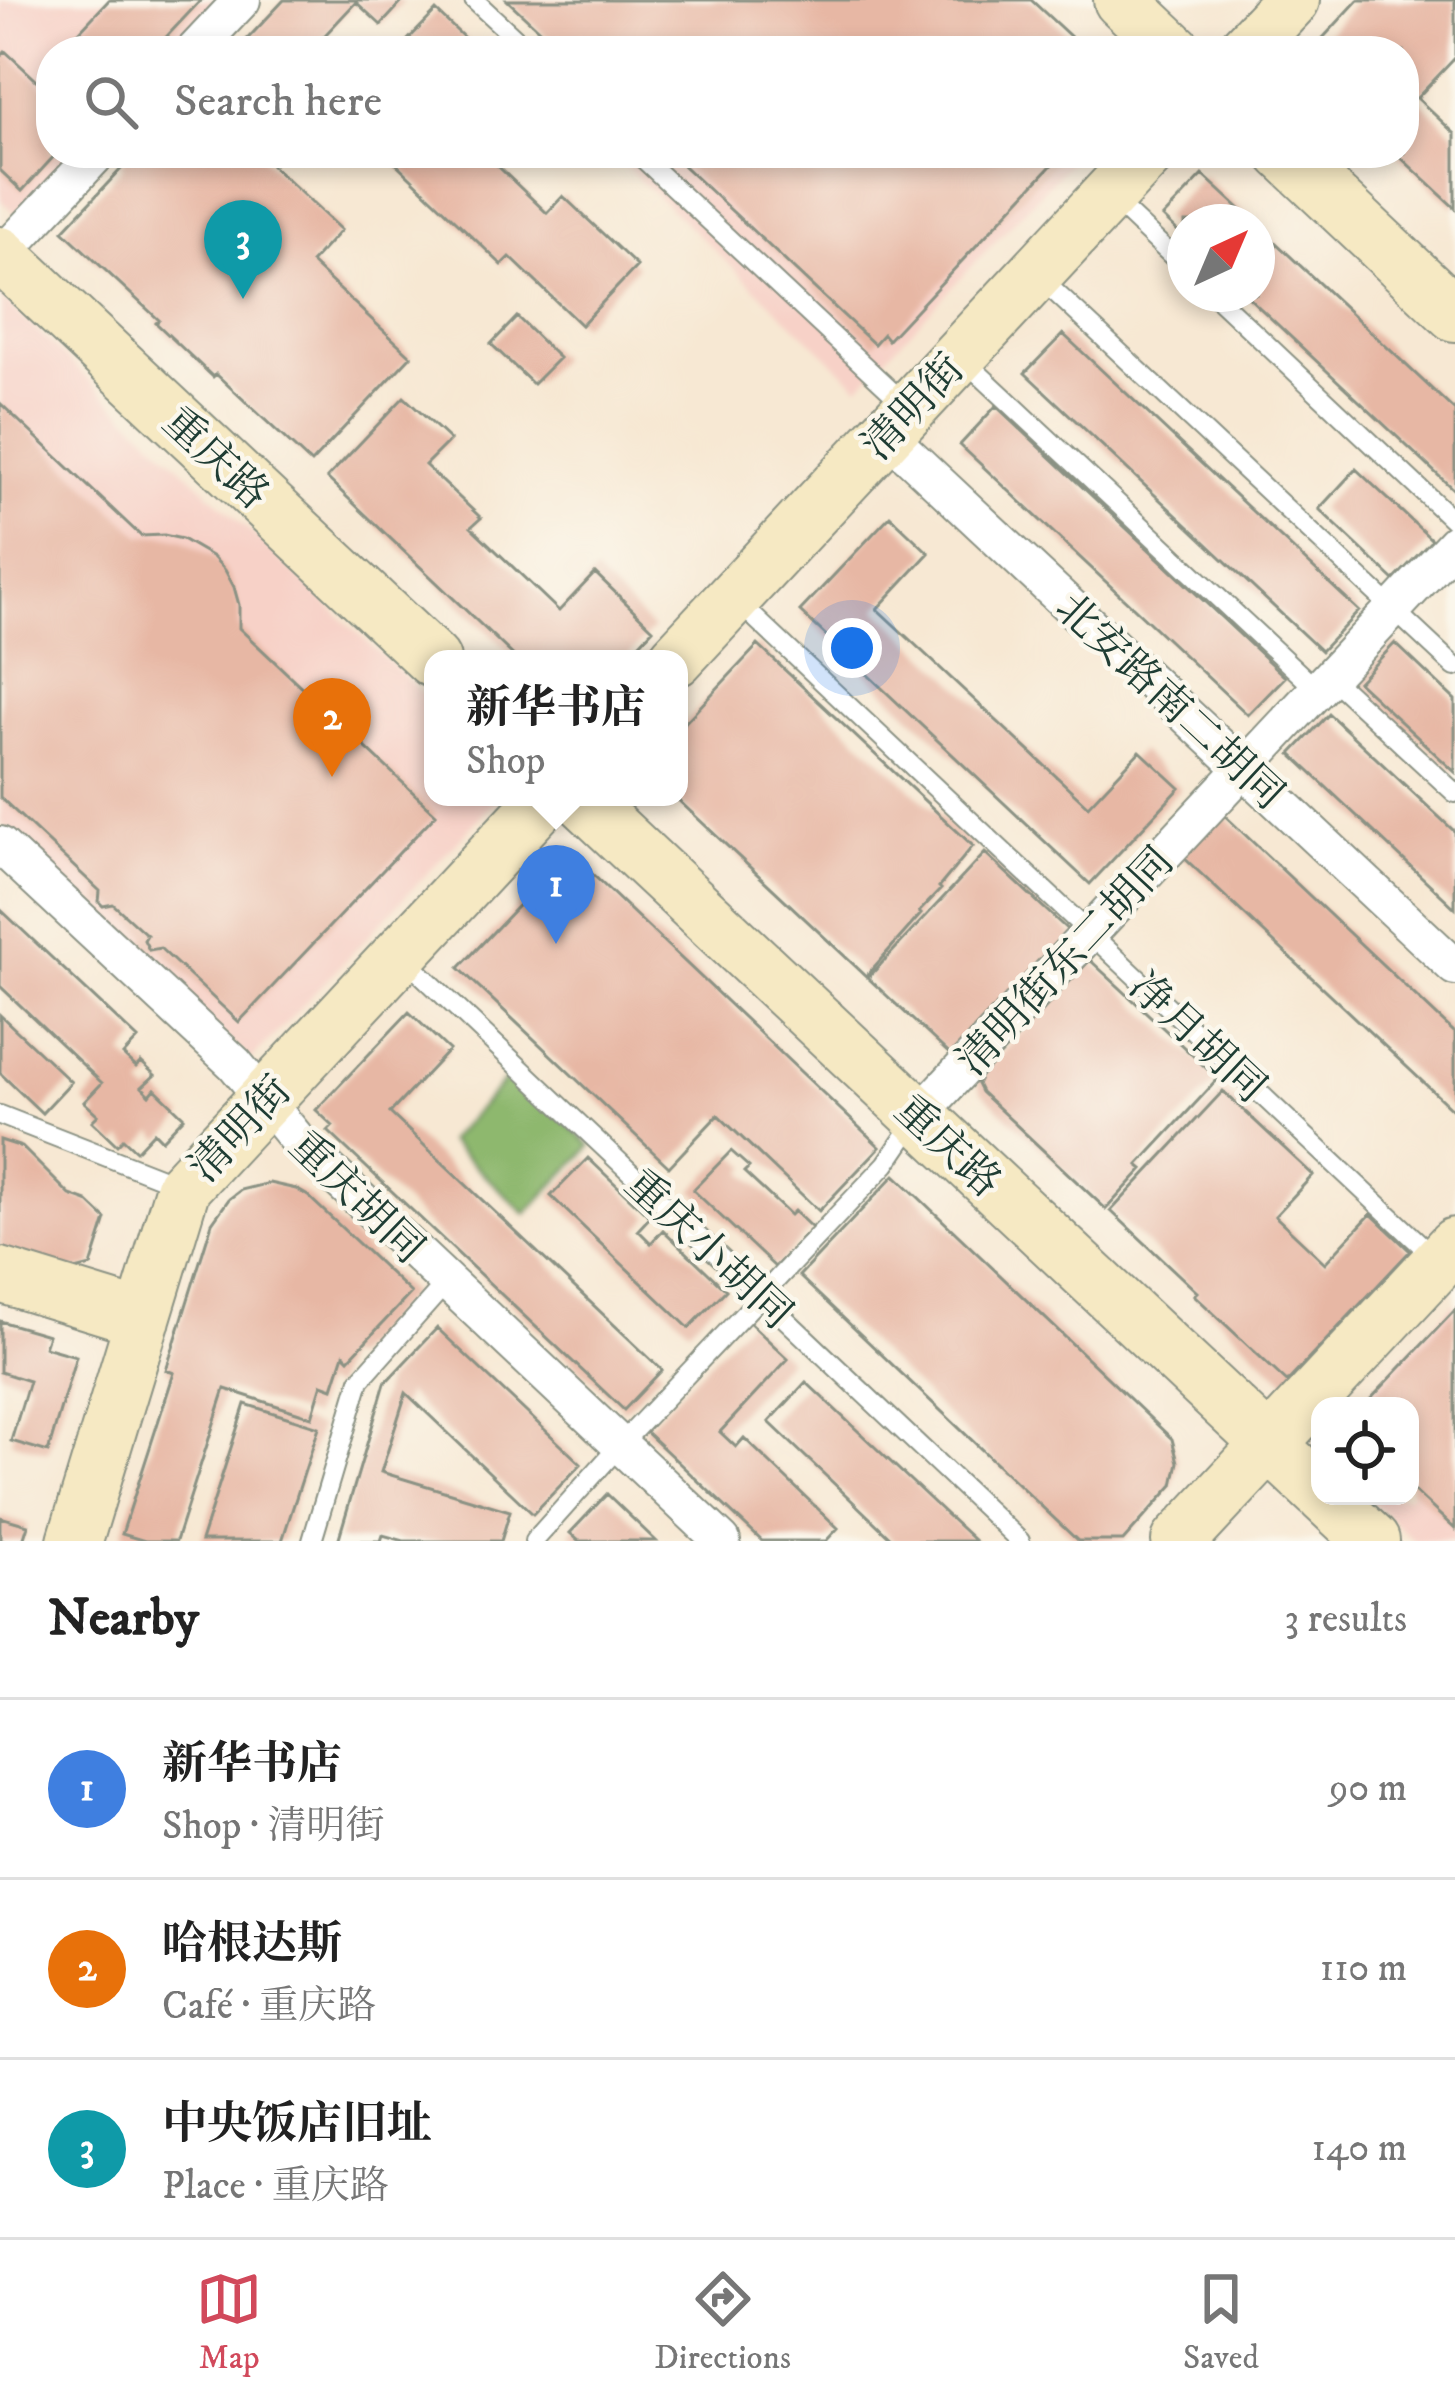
<!DOCTYPE html>
<html lang="en">
<head>
<meta charset="utf-8">
<style>
  :root { --surface:#fff; --page:#f6f6f6; --text:#222; --muted:#767676; --line:#e0e0e0; --accent:#d1495b }
  body { margin:0; font-family:"IM FELL DW Pica","Noto Serif SC",serif; background:var(--page); color:var(--text) }
  .controls { position:absolute; right:36px; bottom:36px; display:grid; overflow:hidden; border-radius:24px; box-shadow:0 6px 18px #0003 }
  .controls button { width:108px; height:108px; display:grid; place-items:center; padding:0; border:0; border-bottom:3px solid var(--line); background:var(--surface); color:var(--text); font:60px sans-serif }
  .compass { position:absolute; left:1167px; top:204px; width:108px; height:108px; border-radius:50%; background:var(--surface); box-shadow:0 6px 18px #0003; rotate:44deg }
  .you { position:absolute; left:852px; top:648px; width:42px; height:42px; margin:-30px; border:9px solid #fff; border-radius:50%; background:#1a73e8; box-shadow:0 0 0 18px #1a73e833 }
  .badge { display:grid; place-items:center; width:78px; height:78px; border-radius:50%; background:var(--accent); color:#fff; font-size:39px; font-weight:700 }
  .pin { position:absolute; translate:-50% -99px; filter:drop-shadow(0 3px 6px #0008) }
  .pin::after { content:''; position:absolute; top:63px; width:42px; height:36px; background:inherit; clip-path:polygon(0 0,100% 0,50% 100%) }
  .popup { position:absolute; left:424px; top:650px; width:264px; height:156px; box-sizing:border-box; display:grid; place-content:center; border-radius:24px; background:var(--surface); filter:drop-shadow(0 3px 9px #0005); font-size:39px; white-space:nowrap; color:var(--muted) }
  .popup b { font-size:45px; color:var(--text) }
  .popup::after { content:''; position:absolute; left:50%; top:100%; margin-left:-24px; border:24px solid transparent; border-top-color:var(--surface) }
  .list { margin:0; padding:0; list-style:none }
  h2 { display:flex; justify-content:space-between; align-items:center; height:156px; margin:0; padding:0 48px; font-size:51px }
  h2 small { font-size:39px; font-weight:400; color:var(--muted) }
  .list li { display:grid; grid-template-columns:78px 1fr auto; gap:36px; align-items:center; box-sizing:border-box; height:180px; padding:0 48px; border-top:3px solid var(--line) }
  .list b { display:block; font-size:45px; white-space:nowrap }
  .list p { margin:0; font-size:39px; white-space:nowrap; color:var(--muted) }
  .list em { font-size:39px; font-style:normal; color:var(--muted) }
  .icon { flex:none; width:66px; height:66px; fill:none; stroke:currentColor; stroke-width:2; stroke-linecap:round; stroke-linejoin:round }
  .map { position:relative; flex:none; width:1455px; height:1541px; overflow:hidden }
  .search { position:absolute; background:var(--surface); box-shadow:0 6px 18px #0003; left:36px; right:36px; top:36px; height:132px; display:flex; align-items:center; gap:30px; box-sizing:border-box; padding:0 42px; border-radius:48px; color:var(--muted); font-size:45px }
  .sheet { height:696px; background:var(--surface) }
  nav { display:flex; justify-content:space-around; align-items:center; box-sizing:border-box; height:168px; border-top:3px solid var(--line); background:var(--surface); font-size:33px; color:var(--muted) }
  nav a { display:grid; justify-items:center; gap:6px }
  nav .on { color:var(--accent) }
  .map>svg:first-child { display:block }
  .built { fill:#f7d1c7 }
  .forest { fill:#8eb86e; stroke:#567a51; stroke-width:3 }
  .building { fill:#e7b7a4 }
  .lines { fill:none; stroke-linecap:round; stroke-linejoin:round }
  .lane-casing { stroke:#8b9284; stroke-width:22 }
  .street-casing { stroke:#8b9284; stroke-width:40 }
  .secondary-casing { stroke:#8b9284; stroke-width:58 }
  .lane { stroke:#fff; stroke-width:18 }
  .street { stroke:#fff; stroke-width:36 }
  .secondary { stroke:#f6e9c3; stroke-width:54 }
  .labels { text-anchor:middle; stroke-width:9; stroke-linejoin:round; paint-order:stroke }
  .street-label { font-size:42px; fill:#1f3d34; stroke:#fbf7ec }
</style>
</head>
<body>
<div class="map">
<svg width="1455" height="1541" viewBox="0 0 1455 1541">
  <rect width="100%" height="100%" fill="#fbf7ec"/>
  <filter id="ink" filterUnits="userSpaceOnUse"><feTurbulence type="fractalNoise" baseFrequency=".00833" numOctaves="2"/><feDisplacementMap in="SourceGraphic" scale="24" xChannelSelector="R" yChannelSelector="G"/><feConvolveMatrix kernelMatrix="1 2 1 2 8 2 1 2 1" color-interpolation-filters="sRGB"/></filter>
  <filter id="wash" filterUnits="userSpaceOnUse"><feTurbulence type="fractalNoise" baseFrequency=".004" numOctaves="4" result="noise"/><feDisplacementMap in="SourceGraphic" scale="48" xChannelSelector="R" yChannelSelector="G"/><feGaussianBlur stdDeviation="2.7" result="paint"/><feColorMatrix in="noise" values="0 0 0 0 0 0 0 0 0 0 0 0 0 0 0 0 0 1.4 0 .05"/><feComposite in="paint" operator="in"/></filter>
  <g filter="url(#wash)">
    <rect width="100%" height="100%" fill="#f7e8d3"/>
    <path class="built" d="M0 0H219L171 51H51V153H75L17 215 0 200Z
      M611 153H1078L859 386Z
      M1 297 433 704V797H499L251 1060 0 823Z
      M1455 1302V1541H1414L1366 1496H1410V1406H1357Z"/>
    <path class="forest" d="M513 1072 591 1146 526 1214 448 1141Z"/>
    <g id="blocks">
      <path class="building" d="M109 0H201L153 51H61Z
        M284 0H404L381 25 356 2 310 51H236Z
        M507 0H1031L1086 51H562Z
        M1358 0H1455V58L1417 98 1455 134V208L1396 153H1404V51H1311Z
        M436 11 478 51H397Z
        M5 51 51 94V153H57L22 191 0 170V56Z
        M130 153H258L341 230 311 263 411 356 311 463 216 374 213 377 156 323 159 320 63 231 124 166 120 163Z
        M385 153H484L547 213 563 196 637 266 581 325 510 257 502 265Z
        M670 153H1063L888 340 883 334 874 344Z
        M1203 175 1254 222H1185V238L1163 217Z
        M1257 225 1455 411V491L1245 294H1257Z
        M517 317 559 358 533 384 491 344Z
        M1063 334 1359 611 1321 651 1025 373Z
        M404 397 450 440 425 465 481 518 471 527 559 611 595 573 653 629 625 659H517L327 478Z
        M0 403 141 536 164 535 182 539 213 557 225 570 234 587 239 605V628L436 814 239 1022 160 948 149 950 144 940 147 935 113 904 103 906 99 902 100 891 0 797Z
        M996 406 1285 677 1248 715 960 445Z
        M1356 469 1432 540 1394 580 1319 509Z
        M890 516 929 553 877 609 1088 806 1140 751 1180 788 1090 884 800 611Z
        M1395 643 1455 700V772L1358 682Z
        M758 645 973 846 939 887 941 889 919 912 921 914 866 976 675 797H679V729Z
        M1329 714 1455 832V908L1291 754Z
        M1221 812 1455 1033V1112L1181 855Z
        M569 852 880 1147 819 1211 718 1115 669 1167 459 968Z
        M985 853 1074 936 957 1061 868 978Z
        M0 909 138 1039 123 1055 136 1067 141 1062 155 1075 142 1087 150 1095 155 1089 184 1117 162 1140 154 1132 136 1151 123 1139 117 1145 92 1121 98 1115 84 1102 102 1083 0 986Z
        M1090 960 1218 1079 1138 1165 1143 1169 1106 1209 981 1092 977 1084 981 1076Z
        M409 1012 449 1050 390 1113 662 1370 624 1410 328 1131 333 1126 316 1110Z
        M0 1015 71 1082 42 1113 0 1073Z
        M1223 1091 1313 1175 1275 1216 1325 1263 1371 1214 1410 1251 1287 1382 1194 1295 1197 1292 1111 1211Z
        M0 1140 22 1147 70 1195 87 1201 106 1219 91 1266 68 1272 0 1250Z
        M731 1151 749 1167 744 1172 790 1215 794 1211 812 1228 775 1267 693 1190Z
        M588 1158 650 1217 638 1230 651 1243 663 1230 726 1290 689 1328 551 1196Z
        M895 1175 1172 1439 1178 1462 1173 1485 1123 1541H1078L799 1276Z
        M269 1183 296 1189 308 1196 411 1293 349 1359 344 1354 333 1388 322 1384 312 1417 225 1389 176 1541H145L122 1534 174 1373 166 1370 212 1223 229 1199 241 1190Z
        M1455 1310V1529L1410 1487V1406H1364Z
        M0 1321 48 1335 44 1347 76 1356 48 1452 11 1441 29 1381 0 1372Z
        M748 1321 788 1359 720 1432 736 1447 744 1438 838 1528 826 1541H762L644 1430Z
        M437 1328 581 1464 533 1514 406 1393 381 1472 510 1511 501 1541H404L383 1535 381 1541H338L385 1383Z
        M806 1382 947 1515 975 1541H894L846 1495 769 1422Z
        M245 1404 319 1427 282 1541H201Z
        M607 1494 656 1541H579L570 1533Z
        M0 1517 28 1525 23 1541H0Z"/>
    </g>
  </g>
  <g filter="url(#ink)">
    <use href="#blocks" fill-opacity="0" stroke="#8b9284" stroke-width="3"/>
    <g class="lines">
      <g class="lane-casing">
        <path id="lane" d="M474 0 529 51
          M637 153 905 404
          M1112 199 1185 268
          M1039 277 1455 667
          M1213 294 1455 522
          M963 359 1317 690
          M737 601 1437 1260
          M1329 676 1455 793
          M404 958 1020 1541
          M0 1115 179 1185
          M312 1541 360 1380 447 1282
          M534 1541 620 1445 886 1164 916 1120"/>
      </g>
      <g class="street-casing">
        <path id="street" d="M194 51 242 0
          M0 257 98 153
          M886 434 1455 967
          M0 845 235 1064 299 1142 722 1541
          M918 1116 1455 543"/>
      </g>
      <g class="secondary-casing">
        <path id="secondary" d="M1121 0 1175 51
          M1244 51 1292 0
          M1284 153 1455 314
          M0 254 433 660
          M676 659 1148 153
          M579 797 1320 1492
          M0 1275 143 1319
          M1324 1496 1372 1541
          M75 1541 183 1187 547 797
          M1179 1541 1455 1245"/>
      </g>
      <use href="#lane" class="lane"/>
      <use href="#street" class="street"/>
      <use href="#secondary" class="secondary"/>
    </g>
  </g>
  <g class="labels">
    <g class="street-label">
      <text transform="translate(912 406) rotate(-47)" y="15">清明街</text>
      <text transform="translate(217 457) rotate(43)" y="15">重庆路</text>
      <text transform="translate(1171 700) rotate(43)" y="15">北安路南二胡同</text>
      <text transform="translate(1064 960) rotate(-47)" y="15">清明街东二胡同</text>
      <text transform="translate(1199 1036) rotate(43)" y="15">净月胡同</text>
      <text transform="translate(239 1128) rotate(-47)" y="15">清明街</text>
      <text transform="translate(949 1145) rotate(43)" y="15">重庆路</text>
      <text transform="translate(358 1196) rotate(44)" y="15">重庆胡同</text>
      <text transform="translate(710 1248) rotate(43)" y="15">重庆小胡同</text>
    </g>
  </g>
</svg>
<div class="controls">
<button><svg class="icon" aria-label="locate" viewBox="0 0 24 24"><circle cx="12" cy="12" r="6"/><path d="M12 2v4M12 18v4M2 12h4M18 12h4"/></svg></button>
</div>
<svg class="compass" viewBox="-18 -18 36 36"><path d="M0-13l5 13h-10z" fill="#e53935"/><path d="M0 13l5-13h-10z" fill="#767676"/></svg>
<div class="you"></div>
<div class="pin badge" style="left:556px;top:944px;background:#3f7fe0">1</div>
<div class="popup"><b>新华书店</b>Shop</div>
<div class="pin badge" style="left:332px;top:777px;background:#e8710a">2</div>
<div class="pin badge" style="left:243px;top:299px;background:#0f9aa8">3</div>
<div class="search"><svg class="icon" aria-label="search" viewBox="0 0 24 24"><circle cx="10" cy="10" r="6"/><path d="M15 15l6 6"/></svg>Search here</div>
</div>
<section class="sheet">
<h2>Nearby<small>3 results</small></h2>
<ul class="list">
<li><span class="badge" style="background:#3f7fe0">1</span><div><b>新华书店</b><p>Shop · 清明街</p></div><em>90 m</em></li>
<li><span class="badge" style="background:#e8710a">2</span><div><b>哈根达斯</b><p>Café · 重庆路</p></div><em>110 m</em></li>
<li><span class="badge" style="background:#0f9aa8">3</span><div><b>中央饭店旧址</b><p>Place · 重庆路</p></div><em>140 m</em></li>
</ul>
</section>
<nav>
<a class="on"><svg class="icon" aria-label="map" viewBox="0 0 24 24"><path d="M3 6l6-2 6 2 6-2v14l-6 2-6-2-6 2zM9 4v14M15 6v14"/></svg>Map</a>
<a><svg class="icon" aria-label="directions" viewBox="0 0 24 24"><path d="M12 3l9 9-9 9-9-9zM9 14v-3h6M13 9l2 2-2 2"/></svg>Directions</a>
<a><svg class="icon" aria-label="saved" viewBox="0 0 24 24"><path d="M7 4h10v16l-5-4-5 4z"/></svg>Saved</a>
</nav>
</body>
</html>
